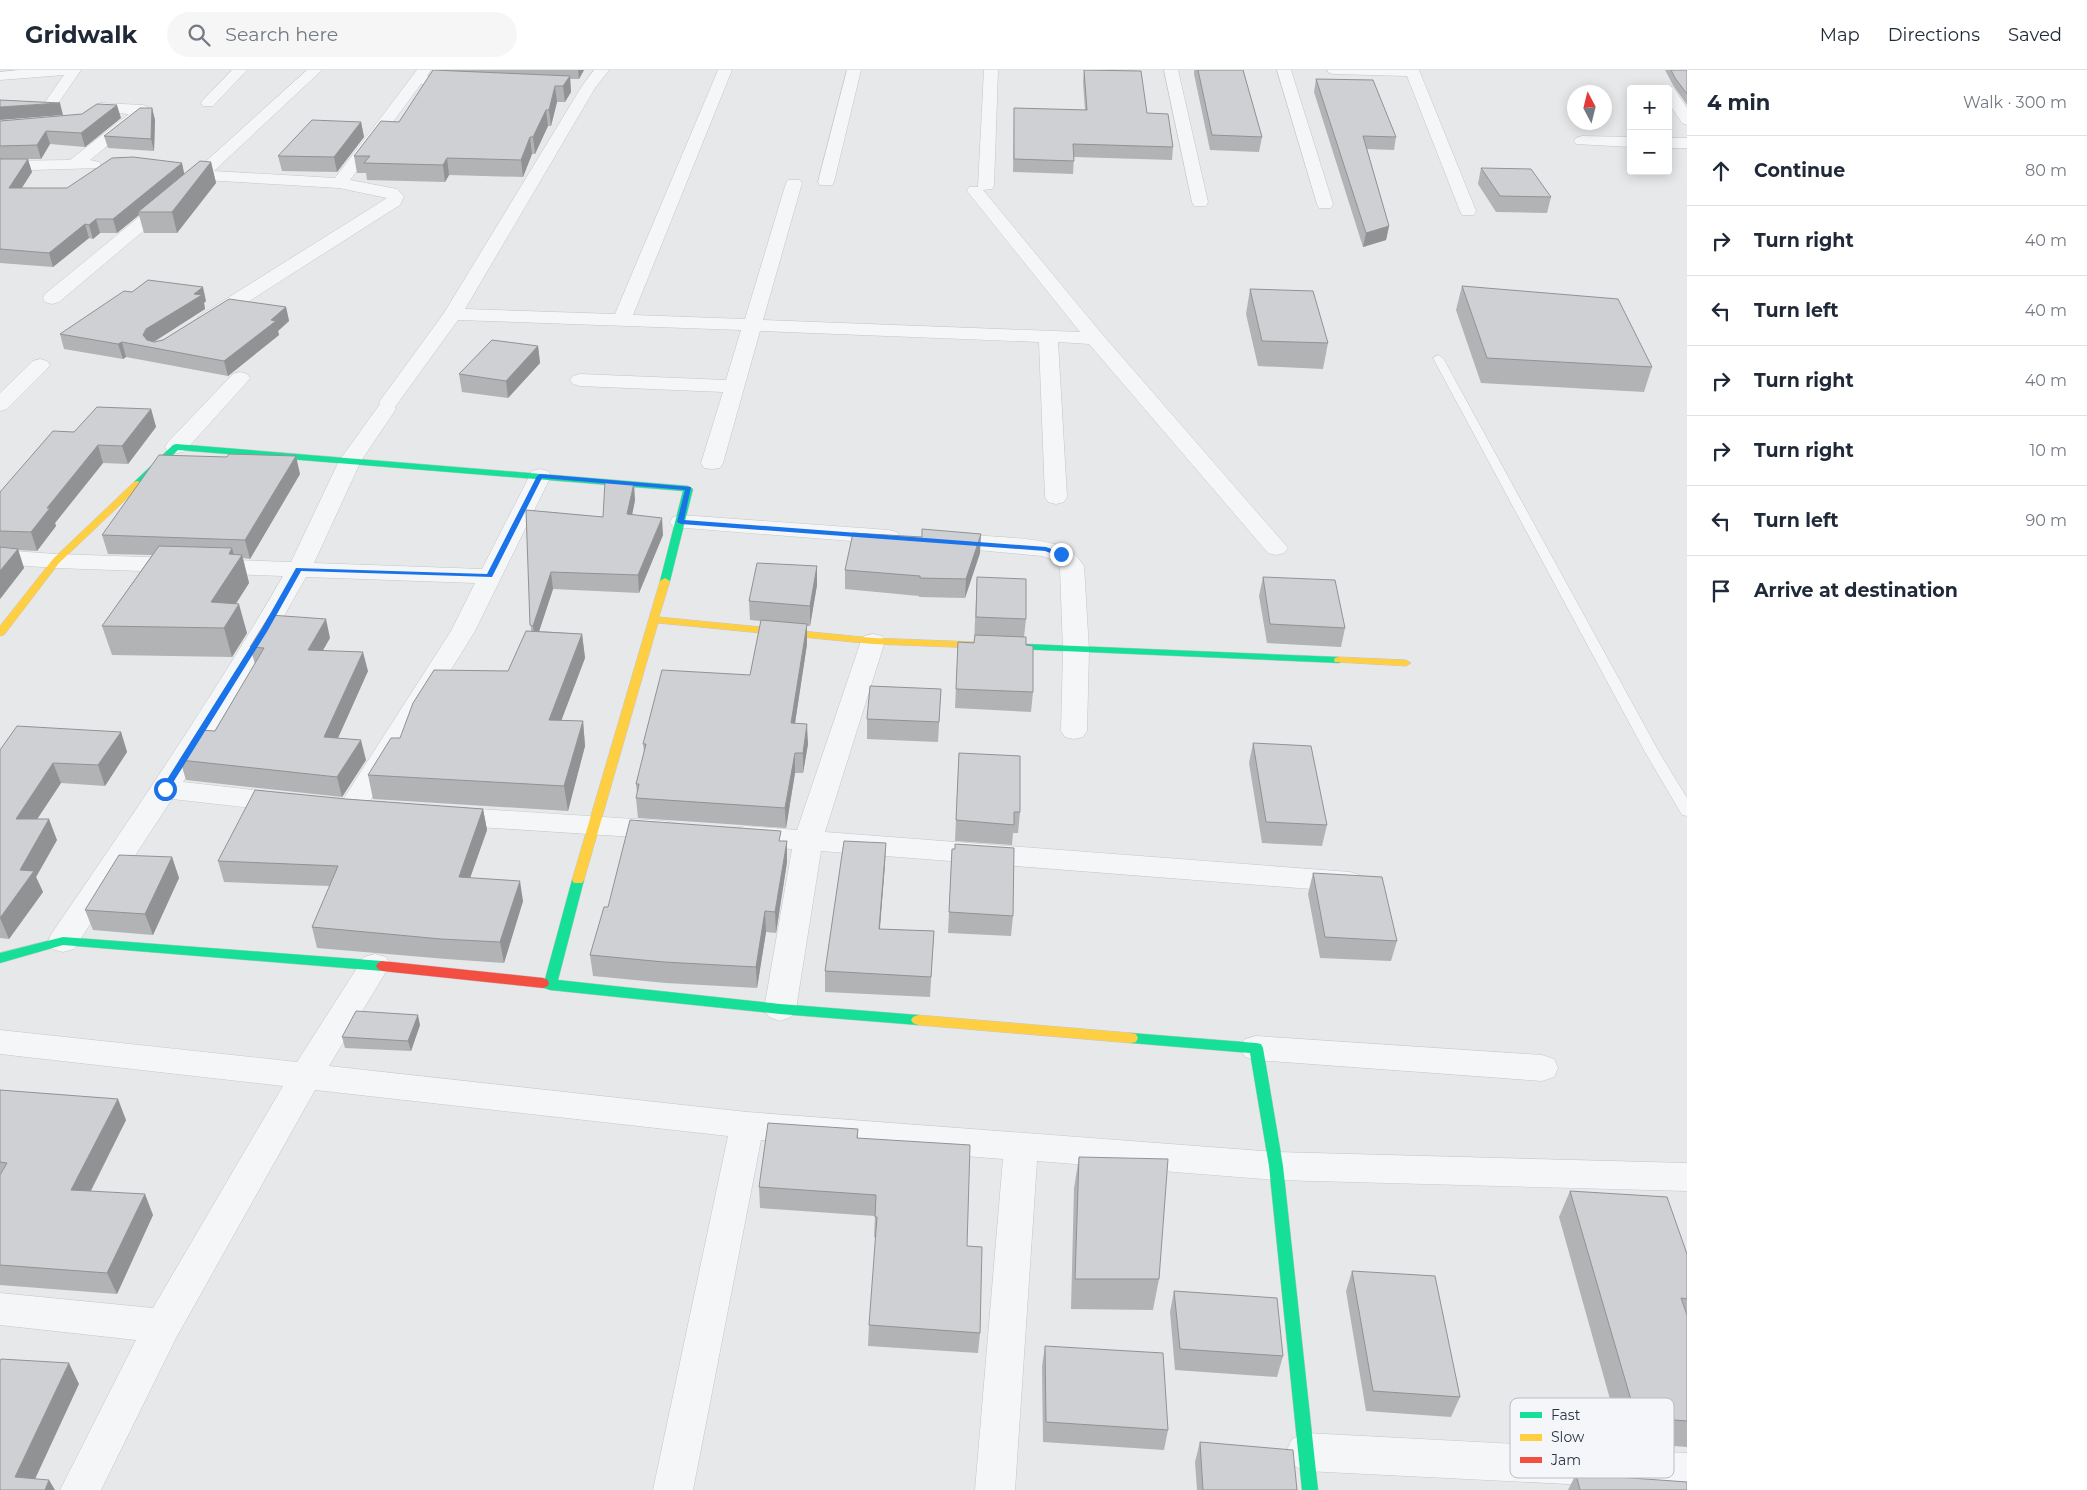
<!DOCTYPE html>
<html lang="en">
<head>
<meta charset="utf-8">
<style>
  :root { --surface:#fff; --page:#f6f6f7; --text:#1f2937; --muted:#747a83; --line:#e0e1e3 }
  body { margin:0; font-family:Montserrat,sans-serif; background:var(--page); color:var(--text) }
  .controls { position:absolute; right:15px; top:15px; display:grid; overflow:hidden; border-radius:5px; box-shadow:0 2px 12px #0003 }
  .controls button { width:45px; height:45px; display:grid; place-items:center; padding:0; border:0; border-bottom:1px solid var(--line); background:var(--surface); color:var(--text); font:25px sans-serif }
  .compass { position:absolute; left:1567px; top:15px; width:45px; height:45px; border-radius:50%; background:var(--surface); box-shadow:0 2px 12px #0003; rotate:353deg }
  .stop { position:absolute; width:15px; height:15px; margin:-11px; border:4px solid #1a73e8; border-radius:50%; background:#fff }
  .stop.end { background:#1a73e8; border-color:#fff; box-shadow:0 1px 5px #0008 }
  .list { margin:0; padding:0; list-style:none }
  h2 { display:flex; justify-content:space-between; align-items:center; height:65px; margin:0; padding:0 20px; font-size:21px }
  h2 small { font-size:16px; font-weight:400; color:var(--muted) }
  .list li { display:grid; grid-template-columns:32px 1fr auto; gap:15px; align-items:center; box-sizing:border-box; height:70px; padding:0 20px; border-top:1px solid var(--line) }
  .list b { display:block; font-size:19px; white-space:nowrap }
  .list em { font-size:16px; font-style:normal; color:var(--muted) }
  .icon { flex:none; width:28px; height:28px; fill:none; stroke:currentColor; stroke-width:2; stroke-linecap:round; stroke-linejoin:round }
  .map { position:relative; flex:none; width:1687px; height:1420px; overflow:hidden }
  header { display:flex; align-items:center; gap:30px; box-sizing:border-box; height:70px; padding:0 25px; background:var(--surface); border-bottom:1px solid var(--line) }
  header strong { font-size:24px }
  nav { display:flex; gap:28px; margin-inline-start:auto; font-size:18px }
  .search { width:350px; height:45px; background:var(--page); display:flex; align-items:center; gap:12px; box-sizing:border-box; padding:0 18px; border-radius:28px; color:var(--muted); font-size:19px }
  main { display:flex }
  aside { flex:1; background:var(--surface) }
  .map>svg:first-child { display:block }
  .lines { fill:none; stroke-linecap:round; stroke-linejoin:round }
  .lane-casing { stroke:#c4c6c8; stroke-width:1 }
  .street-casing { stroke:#c4c6c8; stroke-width:1 }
  .fast-casing { stroke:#c4c6c8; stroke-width:1 }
  .slow-casing { stroke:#c4c6c8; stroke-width:1 }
  .jam-casing { stroke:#c4c6c8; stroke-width:1 }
  .lane { fill:#f5f6f7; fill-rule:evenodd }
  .street { fill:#f5f6f7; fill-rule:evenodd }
  .fast { fill:#16e098; fill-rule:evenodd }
  .slow { fill:#ffcf43; fill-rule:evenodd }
  .jam { fill:#f24e42; fill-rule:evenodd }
  .wall { fill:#b1b3b5 }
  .shaded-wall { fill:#909294 }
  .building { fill:#ced0d3; stroke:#909294 }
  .route { fill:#1a73e8 }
  .key { fill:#f4f6f9; stroke:#b8bcc3; stroke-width:1 }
  .key-label { font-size:14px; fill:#2b3445 }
</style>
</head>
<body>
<header>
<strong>Gridwalk</strong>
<div class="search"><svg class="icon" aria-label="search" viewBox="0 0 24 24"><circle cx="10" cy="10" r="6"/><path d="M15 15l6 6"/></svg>Search here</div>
<nav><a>Map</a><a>Directions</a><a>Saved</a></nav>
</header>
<main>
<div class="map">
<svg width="1687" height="1420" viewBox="0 0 1687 1420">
  <rect width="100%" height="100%" fill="#e6e8ea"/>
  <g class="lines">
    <g class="lane-casing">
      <path id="lane" d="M1438 285 1443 288 1659 682 1687 728V746L1682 745 1645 682 1433 288Z"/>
    </g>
    <g class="street-casing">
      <path id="street" d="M19 0H81L57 35H47L45 32 64 5 0 10V2Z
        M232 0H247L213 36H203L201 33 203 30Z
        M307 0H322L214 101 335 108 417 0H431L427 6 463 8 468 9 470 12 468 15 463 16 421 14 350 110 397 119 404 126 400 135 213 254 206 256 199 254 197 250 199 246 387 128 339 118 204 110 59 232 52 234 45 232 43 228 45 224 194 102Z
        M594 0H609L595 18 465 239 615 244 718 0H732L633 245 745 249 786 113 788 110H800L802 113 763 250 1080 262 967 121 969 117H978L984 0H998L994 116 992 119 983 120 1102 264 1288 478 1284 483 1276 485 1268 483 1089 274 1058 272 1067 427 1064 432 1056 434 1048 432 1045 427 1039 272 760 261 723 393 720 398 712 399 704 398 701 393 723 322 580 316 573 314 570 310 573 306 580 304 726 310 741 260 458 250 395 337 396 339 361 391 314 493 482 499 532 401 540 399 548 401 551 406 475 561 361 745 351 748 341 745 337 739 451 561 475 513 306 507 276 560 183 712 288 724 298 727 302 733 298 739 288 742 172 729 74 879 63 882 52 879 48 871 52 863C132 746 212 629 283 506L56 498 0 494V480L56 484 291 492 339 391 380 334 379 332 382 328 444 243 582 16Z
        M847 0H861L834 112 832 115H820L818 112Z
        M1164 0H1178L1208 132 1206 136H1194L1192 132Z
        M1277 0H1291L1333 134 1331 138H1319L1317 134Z
        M1327 0H1419L1476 141 1474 145H1462L1460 141 1407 6 1334 4 1329 3Z
        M1668 16 1673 17 1687 38V55L1682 53 1668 32V19H1662Z
        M101 33 143 35 148 37 151 40 90 90 99 92 101 95 99 98 0 101V91L70 90 129 44 104 42 91 52H81L78 49C83 42 93 35 101 33Z
        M1582 66 1631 67V77L1576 74 1574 71 1576 68Z
        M1668 68H1687V78H1668Z
        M40 289 47 291 50 295 47 299 7 339 0 341V323L33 291Z
        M240 302 247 304 250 308 247 312 184 382 176 383 168 382 165 377 168 372 233 304Z
        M681 445 889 460 897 462 900 467 897 472 889 474 673 457 670 452 673 447Z
        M942 464C973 466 1043 466 1068 479 1074 483 1080 490 1084 496L1089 580 1087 661 1083 667 1074 669 1065 667 1061 661 1063 580 1060 498 1053 490 1042 486 934 476 930 471 934 466Z
        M873 564 882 566 885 571 825 762 1350 802 1360 805 1365 812 1360 819 1350 822 821 781 796 939 791 947 780 951 769 947 764 939 792 779 745 776 735 773 731 766 735 759 745 756 797 760 861 571 864 566Z
        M448 737 665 751 675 753 679 760 675 767 665 769 448 755 438 753 434 746 438 739Z
        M375 884 386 887 390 895 329 996 747 1042 1276 1082 1687 1093V1121L1276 1110 1037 1091 1015 1420H975L1003 1089 761 1070 693 1420H653L728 1066 315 1020 176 1268 101 1420H60L136 1270 0 1255V1223L153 1238 283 1016 0 984V960L297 992 364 887Z
        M1256 966 1542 985 1554 989 1558 998 1554 1007 1542 1011 1256 990 1245 987 1240 978 1245 969Z
        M1306 1363 1687 1383V1420L1306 1401 1292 1395 1286 1382 1292 1369Z"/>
    </g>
    <g class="fast-casing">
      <path id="fast" d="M176 374 688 416 693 419 670 511 665 514 660 511 683 421 178 380 140 416H134V412L173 375Z
        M977 572 1339 587 1344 590 1339 593 973 577 972 575 973 573Z
        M578 806 582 807 584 810 558 910 780 934 918 945 923 947 925 950 923 953 918 955 780 944 550 920 538 916 537 913 538 910 545 909 572 810 574 807Z
        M63 867 382 891 386 893 388 896 386 899 382 901 63 875 0 893V883Z
        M1131 963 1256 973 1261 974 1263 978 1283 1096 1318 1420H1302L1269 1096 1250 983 1131 973 1126 972 1124 968 1126 964Z"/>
    </g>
    <g class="slow-casing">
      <path id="slow" d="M137 411 140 412V416L59 493 4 565 0 566V556L53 489 134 412Z
        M665 508 670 511 659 547 873 568 977 572 982 575 977 578 873 574 658 553 584 810 582 813H574L572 810 660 511Z
        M1339 587 1406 590 1411 593 1406 596 1335 592 1334 590 1335 588Z
        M918 945 1131 963 1136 964 1138 968 1136 972 1131 973 918 955 913 953 911 950 913 947Z"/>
    </g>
    <g class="jam-casing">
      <path id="jam" d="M382 891 543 908 548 910 549 913 548 916 543 918 382 901 378 899 376 896 378 893Z"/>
    </g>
    <use href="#lane" class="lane"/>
    <use href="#street" class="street"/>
    <use href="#fast" class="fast"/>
    <use href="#slow" class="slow"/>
    <use href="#jam" class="jam"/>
  </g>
  <path class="wall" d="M442 0H584L579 9H570L571 22 565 32H557L551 56H548L535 84H532L523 107 449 105 445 112 367 110 366 103H357L354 86 399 52Z
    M1084 0 1147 43 1173 77 1172 90 1074 87 1073 104 1013 102 1014 38 1085 40 1083 12Z
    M1194 0H1243L1262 67 1259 82 1210 80 1194 4Z
    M1665 0H1687V35L1673 15Z
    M1316 9 1396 67 1394 80 1367 79 1389 156 1386 170 1363 177 1314 22Z
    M152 38 155 50 154 81 108 78 104 66Z
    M121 48 85 77 50 74 41 89H16L32 102 22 118H67L184 104 211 92 216 113 177 163H144L139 145 117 163H100L93 169 89 168 53 197 0 193V51Z
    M361 52 364 67 337 102 282 101 278 86Z
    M1481 98 1551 127 1547 143 1496 142 1478 114Z
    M1462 216 1652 297 1644 322 1481 313 1456 240Z
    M1250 219 1328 273 1323 299 1258 296 1246 244Z
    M206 231 204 233 205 239 154 272 286 237 289 251 278 261 279 265 228 306 126 287 123 289 64 279 60 264Z
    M538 276 540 293 508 328 462 322 459 304Z
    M151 339 156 357 128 394 103 393 55 453 56 456 37 481 18 480 24 498 0 529V422L74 362Z
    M300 404 250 489 243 488 249 513 236 534 247 563 232 587 112 585 102 556 152 485 108 484 102 465Z
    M635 430 632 444 663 465 639 523 553 519 539 561 582 564 585 588 561 651H583L585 676 568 741 373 729 368 705 400 668 508 601 531 561 526 440 603 447Z
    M980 483 965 528 919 527V526L845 519V500Z
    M817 496V515L810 556H807V574L795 653 808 674 803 703H795L786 758 638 748 636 728 637 724 636 714 644 682 643 674 750 605 761 551 750 550 749 531Z
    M977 507 1026 549 1024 567 1033 622 1031 642 955 638 958 572 974 573Z
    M1263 507 1345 558 1341 577 1267 573 1259 526Z
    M330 568 323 580 368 601 338 668 366 690 342 727 186 710 180 690 215 661 255 594 250 577Z
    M941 619 938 672 867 669V649Z
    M121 662 127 682 105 716 61 713 37 749 57 770 36 807 43 822 9 869 0 868V680Z
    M1253 673 1327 755 1322 776 1262 773 1249 693Z
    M959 683 1020 742 1018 763H1013L1012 775 955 771Z
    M346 729 483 739 487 760 470 808 523 831 504 893 446 889 317 878 312 857 330 816 224 812 218 791Z
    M782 771H787V792L776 863 766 862 757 918 666 913 593 906 590 885 608 837Z
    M952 779 1013 846 1011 866 948 863Z
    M172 787 179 808 153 865 93 860 85 840Z
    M885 794 880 859 934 861 930 927 825 922V901Z
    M1313 803 1397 871 1391 891 1320 888 1308 824Z
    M420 955 411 981 345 978 342 967Z
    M0 1020 126 1050 91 1121 153 1145 117 1224 0 1215Z
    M858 1059V1068L967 1176 980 1263 978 1283 868 1276 869 1255 876 1168 874 1167 875 1146 760 1138 759 1117Z
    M1079 1087 1159 1209 1153 1240 1071 1239 1074 1118Z
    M1570 1121 1687 1184V1377L1622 1372 1559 1147Z
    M1352 1201 1460 1327 1451 1347 1366 1341 1346 1221Z
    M1174 1221 1283 1286 1277 1307 1175 1300 1170 1242Z
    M1045 1276 1168 1360 1164 1380 1043 1372 1042 1296Z
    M1200 1372 1297 1420H1197L1195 1392Z
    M1576 1404 1687 1420H1568Z"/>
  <path class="shaded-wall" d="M578 0H584L579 9Z
    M570 6 571 22 565 32 563 16Z
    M555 16 557 32 551 56 549 40Z
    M60 33 63 45 0 50V37Z
    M117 35 121 48 85 77 81 63Z
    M152 38 155 50 154 81 151 69Z
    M546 40 548 56 535 84 533 67Z
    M361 52 364 67 337 102 334 87Z
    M46 61 50 74 41 89 37 75Z
    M530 67 532 84 523 107 521 90Z
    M447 88 449 105 445 112 443 95Z
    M28 89 32 102 13 131 9 118Z
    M211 92 216 113 177 163 172 142Z
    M182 93 185 107 138 142 139 145 117 163 113 149Z
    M96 149 100 163 93 169 89 155Z
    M85 154 89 168 53 197 49 183Z
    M1389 156 1386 170 1363 177 1366 163Z
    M203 217 206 231 204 233 205 239 150 274 143 265 146 259Z
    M286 237 289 251 278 261 279 265 228 306 224 291Z
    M122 272 126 287 123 289 118 274Z
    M538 276 540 293 508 328 506 311Z
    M151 339 156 357 128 394 122 376Z
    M98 375 103 393 55 453 56 456 37 481 31 462 47 438Z
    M296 386 300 404 250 489 245 470Z
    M634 413 635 430 629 461 627 444Z
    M662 448 663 465 639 523 638 505Z
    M981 464 980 483 965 528 966 509Z
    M232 478 236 493 242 485 249 513 220 558 211 532 229 484Z
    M18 479 24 498 0 529V501Z
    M817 496V515L810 556V536Z
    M551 502 553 519 535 574 533 556Z
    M239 534 247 563 232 587 224 558Z
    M326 549 330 568 312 599 308 580Z
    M807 554V574L792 673 791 653Z
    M582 564 585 588 552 675 549 650Z
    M363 582 368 601 329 688 324 667Z
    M583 651 585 676 568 741 564 716Z
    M807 654 808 674 803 703V683Z
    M121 662 127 682 105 716 98 695Z
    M361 670 366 690 342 727 337 707Z
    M795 683V703L786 758 785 738Z
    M53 693 61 713 24 769 16 749Z
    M483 739 487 760 463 828 459 807Z
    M49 749 57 770 36 807 43 822 9 869 0 848 20 800Z
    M787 771V792L776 863 775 842Z
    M886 773 885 794 878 879 879 859Z
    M172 787 179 808 153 865 145 844Z
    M520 811 523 831 504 893 500 872Z
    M765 841 766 862 757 918 756 897Z
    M418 945 420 955 411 981 408 971Z
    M118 1029 126 1050 81 1140 71 1120Z
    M145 1124 153 1145 117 1224 107 1203Z
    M69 1293 79 1314 30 1420 15 1407Z
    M49 1410 55 1420H45Z"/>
  <path class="building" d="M433 0 570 6 563 16H555L549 40H546L533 67H530L521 90 447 88 443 95 364 93 370 86H354L381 51 399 52Z
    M1084 0 1141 1 1147 43 1168 44 1173 77 1073 74 1074 91 1014 89V38L1087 40Z
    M1198 0H1243L1262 67 1212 65Z
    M1671 0H1687V24L1675 8Z
    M1316 9 1373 10 1396 67 1363 66 1389 156 1366 163Z
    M0 30 60 33 0 37Z
    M97 34 117 35 81 63 46 61 37 75 0 76V51L82 44Z
    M140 38H152L151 69 104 66Z
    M312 50 361 52 334 87 278 86Z
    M133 87 182 93 113 149H96L89 155 85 154 49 183 0 179V89H28L9 118H67L112 88Z
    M200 91 211 92 172 142H138Z
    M1481 98 1531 99 1551 127 1500 126Z
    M148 210 203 217 194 224 202 225 146 259 143 265 147 270 154 272 163 270 229 229 286 237 271 250 276 251 224 291 122 272 118 274 60 264 124 221 132 222Z
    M1462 216 1618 229 1652 297 1487 288Z
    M1250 219 1313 221 1328 273 1262 271Z
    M492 270 538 276 506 311 459 304Z
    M97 337 151 339 122 376 98 375 47 438H50L31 462 0 461V422L53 361 74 362Z
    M229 384 296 386 245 470 102 465 159 385 227 387Z
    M605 411 634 413 627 444 662 448 638 505 551 502 533 556 530 555 526 440 603 447Z
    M922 459 981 464 966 509 920 508V506L845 500 853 463 922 467Z
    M159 476 232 478 229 484 242 485 211 532 239 534 224 558 102 556Z
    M0 477 18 479 0 501Z
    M757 493 817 496 810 536 749 531Z
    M977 507 1026 509V549L976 547Z
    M1263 507 1335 510 1345 558 1270 554Z
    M270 545 326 549 308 580 363 582 324 667 361 670 337 707 180 690 199 660 215 661 264 578 250 577Z
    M761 550 807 554 791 653 807 654 803 683H795L785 738 636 728 639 714H636L646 674H643L662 600 750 605Z
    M526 561 582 564 549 650 583 651 564 716 368 705 391 668H400L413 633 434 600 508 601Z
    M975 565 1026 567V575L1033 576V622L956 619 958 572 974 573Z
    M870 616 941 619 939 652 867 649Z
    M17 656 121 662 98 695 53 693 16 749H49L20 800 34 801 0 848V680Z
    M1253 673 1311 676 1327 755 1266 752Z
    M959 683 1020 686V742H1014V755L956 750Z
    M255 720 346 729 483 739 459 807 520 811 500 872 441 869 312 857 338 796 218 791Z
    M630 750 781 761 779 771H787L775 842 765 841 756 897 664 892 590 885 604 837H608Z
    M844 771 886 773 879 859 934 861 931 907 825 901Z
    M955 774 1014 778 1013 846 949 842 952 779H955Z
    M119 785 172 787 145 844 85 840Z
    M1313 803 1382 807 1397 871 1325 867Z
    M356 941 418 945 408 971 342 967Z
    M0 1020 118 1029 71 1120 145 1124 107 1203 0 1195V1105L7 1093 0 1092Z
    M768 1053 858 1059 857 1068 970 1075 967 1176 982 1177 980 1263 869 1255 877 1147H875L876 1125 759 1117Z
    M1079 1087 1168 1089 1159 1209H1075Z
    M1570 1121 1667 1127 1687 1184V1229L1681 1228 1687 1245V1351L1636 1347Z
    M1352 1201 1435 1206 1460 1327 1373 1321Z
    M1174 1221 1277 1228 1283 1286 1180 1279Z
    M1045 1276 1163 1283 1168 1360 1046 1352Z
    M1 1289 69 1293 15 1407 49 1410 45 1420H0V1291Z
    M1200 1372 1293 1380 1297 1420H1203Z
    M1576 1404 1687 1412V1420H1580Z"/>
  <path class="route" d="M540 404 691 417 684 450 1046 477 1065 484 1061 487 1045 481 681 454 677 452 685 420 542 408 492 507 301 501 268 560 169 719 162 721 161 719 261 560 296 498 487 504 537 406Z"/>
  <rect x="1510" y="1328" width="164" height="80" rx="8" class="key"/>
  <rect x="1520" y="1342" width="22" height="6" fill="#16e098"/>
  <rect x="1520" y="1364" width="22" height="7" fill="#ffcf43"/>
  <rect x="1520" y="1387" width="22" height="6" fill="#f24e42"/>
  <g class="key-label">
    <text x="1551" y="1350">Fast</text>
    <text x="1551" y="1372">Slow</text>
    <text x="1551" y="1395">Jam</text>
  </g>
</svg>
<div class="controls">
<button>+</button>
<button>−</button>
</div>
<svg class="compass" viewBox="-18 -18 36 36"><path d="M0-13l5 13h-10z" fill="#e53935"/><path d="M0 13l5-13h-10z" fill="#747a83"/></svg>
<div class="stop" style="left:165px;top:719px"></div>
<div class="stop end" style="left:1061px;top:484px"></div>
</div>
<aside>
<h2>4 min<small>Walk · 300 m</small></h2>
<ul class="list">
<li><svg class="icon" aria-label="ahead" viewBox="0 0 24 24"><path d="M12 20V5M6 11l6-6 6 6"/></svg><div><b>Continue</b></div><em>80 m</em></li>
<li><svg class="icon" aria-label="right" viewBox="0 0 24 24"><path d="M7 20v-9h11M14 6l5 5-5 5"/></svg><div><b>Turn right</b></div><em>40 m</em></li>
<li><svg class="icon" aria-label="left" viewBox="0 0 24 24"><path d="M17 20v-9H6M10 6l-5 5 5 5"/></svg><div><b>Turn left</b></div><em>40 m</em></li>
<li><svg class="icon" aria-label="right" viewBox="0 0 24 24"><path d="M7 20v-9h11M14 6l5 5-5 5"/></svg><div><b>Turn right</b></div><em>40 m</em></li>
<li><svg class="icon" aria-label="right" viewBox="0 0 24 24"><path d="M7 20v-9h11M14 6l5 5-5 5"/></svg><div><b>Turn right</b></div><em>10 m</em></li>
<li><svg class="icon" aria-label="left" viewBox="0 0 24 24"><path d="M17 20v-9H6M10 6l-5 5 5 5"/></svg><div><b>Turn left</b></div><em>90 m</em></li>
<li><svg class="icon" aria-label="arrive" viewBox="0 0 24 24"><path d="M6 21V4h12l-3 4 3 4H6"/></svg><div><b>Arrive at destination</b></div></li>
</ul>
</aside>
</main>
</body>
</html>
